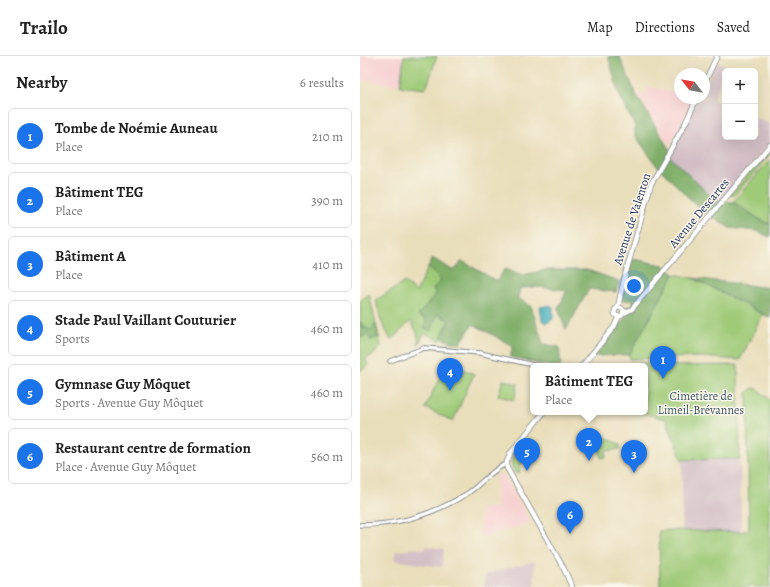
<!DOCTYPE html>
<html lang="en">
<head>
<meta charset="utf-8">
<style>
  :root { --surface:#fff; --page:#f2f2f2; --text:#222; --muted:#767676; --line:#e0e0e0; --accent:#1a73e8 }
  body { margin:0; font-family:Alegreya,serif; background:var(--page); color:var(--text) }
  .controls { position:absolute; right:12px; top:12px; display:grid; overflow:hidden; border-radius:6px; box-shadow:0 4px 16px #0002 }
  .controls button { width:36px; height:36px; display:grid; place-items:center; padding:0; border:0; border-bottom:1px solid var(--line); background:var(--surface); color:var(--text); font:20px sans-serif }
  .compass { position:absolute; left:314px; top:12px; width:36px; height:36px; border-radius:50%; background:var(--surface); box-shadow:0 4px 16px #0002; rotate:301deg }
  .you { position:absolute; left:274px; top:230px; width:14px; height:14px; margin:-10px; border:3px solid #fff; border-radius:50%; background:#1a73e8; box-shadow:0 0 0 6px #1a73e833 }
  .badge { display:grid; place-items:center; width:26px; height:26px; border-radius:50%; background:var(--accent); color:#fff; font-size:13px; font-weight:700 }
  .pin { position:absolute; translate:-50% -33px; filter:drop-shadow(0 1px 2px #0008) }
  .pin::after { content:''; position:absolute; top:21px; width:14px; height:12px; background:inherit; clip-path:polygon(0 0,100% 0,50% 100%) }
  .popup { position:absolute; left:170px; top:307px; width:118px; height:52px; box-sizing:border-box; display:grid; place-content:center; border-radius:6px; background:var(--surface); filter:drop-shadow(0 1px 3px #0005); font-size:13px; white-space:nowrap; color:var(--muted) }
  .popup b { font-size:15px; color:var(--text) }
  .popup::after { content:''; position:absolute; left:50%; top:100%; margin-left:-8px; border:8px solid transparent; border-top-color:var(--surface) }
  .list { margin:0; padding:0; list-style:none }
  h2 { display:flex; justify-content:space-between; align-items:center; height:52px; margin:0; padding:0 16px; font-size:17px }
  h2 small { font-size:13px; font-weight:400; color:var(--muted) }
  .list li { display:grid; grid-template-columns:26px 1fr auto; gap:12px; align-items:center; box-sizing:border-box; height:56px; margin:0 8px 8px; padding:0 8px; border:1px solid var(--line); border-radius:6px }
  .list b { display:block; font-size:15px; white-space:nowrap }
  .list p { margin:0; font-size:13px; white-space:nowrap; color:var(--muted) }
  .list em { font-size:13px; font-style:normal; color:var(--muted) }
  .map { position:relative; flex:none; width:410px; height:531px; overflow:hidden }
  header { display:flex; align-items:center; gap:24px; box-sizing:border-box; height:56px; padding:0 20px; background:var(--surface); border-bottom:1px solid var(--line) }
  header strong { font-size:19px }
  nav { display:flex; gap:22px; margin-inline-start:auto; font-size:14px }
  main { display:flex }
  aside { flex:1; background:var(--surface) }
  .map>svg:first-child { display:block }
  .built { fill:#f7cfd0 }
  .industrial { fill:#d2bdc5 }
  .green { fill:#9fca77; stroke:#5d7c6a }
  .forest { fill:#7fae68; stroke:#4d6e63 }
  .water { fill:#3bacb6; stroke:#2b6e8a }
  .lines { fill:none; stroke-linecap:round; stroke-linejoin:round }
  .minor-casing { stroke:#82868c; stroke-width:5.5 }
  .major-casing { stroke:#82868c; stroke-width:6 }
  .minor { stroke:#fff; stroke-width:3.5 }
  .major { stroke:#fff; stroke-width:4.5 }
  .labels { text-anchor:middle; stroke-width:3; stroke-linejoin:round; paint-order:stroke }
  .street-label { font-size:12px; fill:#1b2f5e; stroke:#fbf7ec }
  .park-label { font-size:12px; fill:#3c5664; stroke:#fbf7ec }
</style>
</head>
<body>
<header>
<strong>Trailo</strong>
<nav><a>Map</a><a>Directions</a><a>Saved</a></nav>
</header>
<main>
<aside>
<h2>Nearby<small>6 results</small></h2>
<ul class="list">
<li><span class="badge">1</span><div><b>Tombe de Noémie Auneau</b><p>Place</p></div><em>210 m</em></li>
<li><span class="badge">2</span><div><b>Bâtiment TEG</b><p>Place</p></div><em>390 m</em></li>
<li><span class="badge">3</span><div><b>Bâtiment A</b><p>Place</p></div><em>410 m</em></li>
<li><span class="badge">4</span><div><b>Stade Paul Vaillant Couturier</b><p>Sports</p></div><em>460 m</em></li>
<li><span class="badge">5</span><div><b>Gymnase Guy Môquet</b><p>Sports · Avenue Guy Môquet</p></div><em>460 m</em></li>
<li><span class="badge">6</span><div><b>Restaurant centre de formation</b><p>Place · Avenue Guy Môquet</p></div><em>560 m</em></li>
</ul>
</aside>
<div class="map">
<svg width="410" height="531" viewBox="0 0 410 531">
  <rect width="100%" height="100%" fill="#fbf7ec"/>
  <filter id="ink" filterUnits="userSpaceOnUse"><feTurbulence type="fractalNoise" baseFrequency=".025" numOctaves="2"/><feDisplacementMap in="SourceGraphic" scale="8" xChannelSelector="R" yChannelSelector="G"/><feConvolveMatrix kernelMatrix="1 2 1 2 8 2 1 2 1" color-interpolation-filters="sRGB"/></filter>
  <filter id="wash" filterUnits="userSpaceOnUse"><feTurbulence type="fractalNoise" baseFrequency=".012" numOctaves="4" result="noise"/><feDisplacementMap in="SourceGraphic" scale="16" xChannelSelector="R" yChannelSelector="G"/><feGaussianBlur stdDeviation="0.9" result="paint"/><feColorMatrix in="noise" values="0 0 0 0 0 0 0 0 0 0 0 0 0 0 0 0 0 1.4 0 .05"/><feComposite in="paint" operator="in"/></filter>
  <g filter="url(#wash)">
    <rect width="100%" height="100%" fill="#e9deba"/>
    <path class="built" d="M0 0H77L67 30 65 33H61L0 24Z
      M288 30 320 38V42H334L311 88 306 85 277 37 286 39Z
      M136 418 144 419 171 467 120 481 121 452H136Z"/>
    <path class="industrial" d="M357 6 368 11 365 15 353 44 365 49V81H395V62L410 68V86L360 145 351 140 309 100 338 42H344V30Z
      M380 403 381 476 322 474V404Z
      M66 490 84 493 82 511 59 508 35 504 34 503 36 495 50 494V492L66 493Z
      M175 505 174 531H124L125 518Z"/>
    <path class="green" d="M44 0H77L67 30 65 33 40 30Z
      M408 97 410 98 374 140 370 139 405 98Z
      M410 103V168L399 163 373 146Z
      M68 211 81 224 67 264 71 275 77 257 89 265 80 285 65 277 58 289V279L51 265 31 284 21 265 16 244 45 226 56 236Z
      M314 218 333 222 403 258 380 304 341 301 270 303 269 299Z
      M9 238 21 290 14 298 5 303 9 309 0 315V245Z
      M87 306 114 318 93 365 65 352Z
      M292 306 297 310 378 309 380 403 322 404 306 363 278 356H285V310H264L267 308Z
      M143 324 158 328 154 344 138 340Z
      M394 332 398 333 410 344V531H300L299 475 313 474 381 476 389 474 387 337 390 334Z
      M237 378 260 388V393L246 395V401L241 402Z
      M165 385 173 387 174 407H159L160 417H155C147 403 154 396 165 385Z"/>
    <path class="forest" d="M248 0H259L277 40 311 96 309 100 351 140 360 145 373 146 399 163 410 168V181L397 175 370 172 346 156 328 141 296 109 275 79V70L259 38Z
      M72 202 94 215 102 205 137 225 145 213 163 219 186 214H227L259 225 256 236 229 233 206 274 198 253 207 234 177 231 160 232 158 242 171 250 183 288 199 291 201 310H189L150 301 153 290 113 268 100 288 83 283 81 281 89 265 78 257 71 275 64 272 66 264 58 259 76 238 73 233 81 224 68 211Z
      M273 203 303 209 314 218 269 299 235 300 271 255 274 245 262 244Z
      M333 222 410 232V262L403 258Z
      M0 266 3 270 10 274 16 268 19 281 10 284 9 278 0 282Z"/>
    <path class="water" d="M191 249 193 251V263L189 266 185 267 182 264 180 251Z"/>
  </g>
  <g filter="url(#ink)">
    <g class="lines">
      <g class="minor-casing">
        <path id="minor" d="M30 305 64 292 120 297 178 310
          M0 469C39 469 75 458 108 437 121 428 131 415 144 409"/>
      </g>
      <g class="major-casing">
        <path id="major" d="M344 28 357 0
          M258 251 260 241 266 216 291 128 325 68 337 42
          M254.5 256a4.5 4.5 0 1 1 9 0a4.5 4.5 0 1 1-9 0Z
          M264 257 272 253 410 89
          M222 310 254 271 259 260
          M184 356 150 398 147 406V412L204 513 212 531"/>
      </g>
      <use href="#minor" class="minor"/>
      <use href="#major" class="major"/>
    </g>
  </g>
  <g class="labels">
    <g class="street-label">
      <text transform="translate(339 157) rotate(-50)" y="4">Avenue Descartes</text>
      <text transform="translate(272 163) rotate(-72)" y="4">Avenue de Valenton</text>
    </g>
    <g class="park-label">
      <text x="341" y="344">Cimetière de<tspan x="341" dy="14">Limeil-Brévannes</tspan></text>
    </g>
  </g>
</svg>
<div class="controls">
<button>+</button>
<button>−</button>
</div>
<svg class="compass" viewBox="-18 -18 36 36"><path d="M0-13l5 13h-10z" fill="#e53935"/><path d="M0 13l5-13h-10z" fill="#767676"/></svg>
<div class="you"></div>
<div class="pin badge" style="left:303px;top:323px">1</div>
<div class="pin badge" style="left:229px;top:405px">2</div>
<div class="popup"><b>Bâtiment TEG</b>Place</div>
<div class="pin badge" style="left:274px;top:417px">3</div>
<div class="pin badge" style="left:90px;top:335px">4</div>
<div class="pin badge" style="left:167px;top:415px">5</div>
<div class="pin badge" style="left:210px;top:478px">6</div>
</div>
</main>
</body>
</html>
